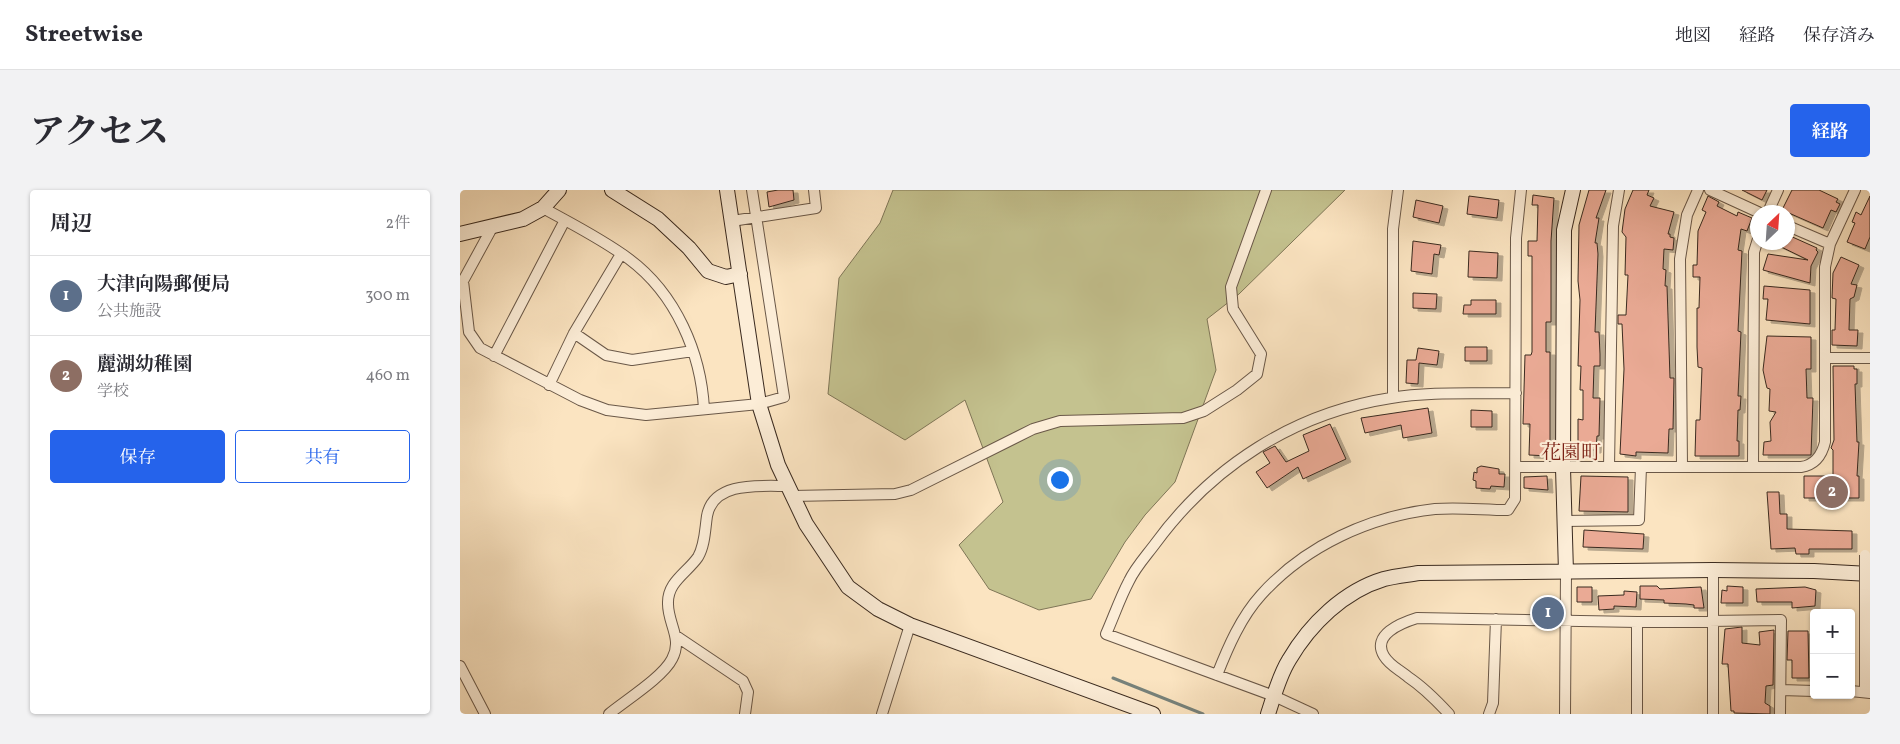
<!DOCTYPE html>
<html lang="ja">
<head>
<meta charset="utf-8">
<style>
  :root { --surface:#fff; --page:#f2f2f3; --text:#2b2b33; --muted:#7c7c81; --line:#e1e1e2; --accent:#2563eb }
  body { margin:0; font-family:Vollkorn,"Noto Serif JP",serif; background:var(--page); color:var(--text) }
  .controls { position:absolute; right:15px; bottom:15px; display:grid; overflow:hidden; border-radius:5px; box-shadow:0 1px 4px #0004 }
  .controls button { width:45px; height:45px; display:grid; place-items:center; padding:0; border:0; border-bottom:1px solid var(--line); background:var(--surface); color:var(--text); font:25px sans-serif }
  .compass { position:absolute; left:1290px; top:15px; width:45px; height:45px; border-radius:50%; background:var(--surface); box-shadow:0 1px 4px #0004; rotate:25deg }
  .you { position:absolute; left:599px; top:289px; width:18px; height:18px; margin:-12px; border:4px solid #fff; border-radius:50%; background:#1a73e8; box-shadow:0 0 0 8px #1a73e833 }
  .badge { display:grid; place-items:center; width:32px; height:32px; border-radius:50%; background:var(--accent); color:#fff; font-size:16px; font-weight:700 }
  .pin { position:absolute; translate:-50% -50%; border:2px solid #fff; box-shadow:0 1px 5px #0006 }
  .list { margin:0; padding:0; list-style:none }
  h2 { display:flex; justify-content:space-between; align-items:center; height:65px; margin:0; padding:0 20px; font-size:21px }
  h2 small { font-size:16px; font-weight:400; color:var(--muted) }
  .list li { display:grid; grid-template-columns:32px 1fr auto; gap:15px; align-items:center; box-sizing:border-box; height:80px; padding:0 20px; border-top:1px solid var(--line) }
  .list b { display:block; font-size:19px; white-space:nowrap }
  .list p { margin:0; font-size:16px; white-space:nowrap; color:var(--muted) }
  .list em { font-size:16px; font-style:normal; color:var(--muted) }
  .actions { display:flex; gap:10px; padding:15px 20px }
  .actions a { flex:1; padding:11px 0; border:1px solid var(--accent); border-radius:5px; text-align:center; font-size:18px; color:var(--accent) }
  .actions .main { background:var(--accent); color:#fff }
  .map { position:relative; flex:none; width:1410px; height:524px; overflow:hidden; border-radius:5px }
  header { display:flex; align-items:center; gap:30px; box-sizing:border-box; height:70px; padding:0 25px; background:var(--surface); border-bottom:1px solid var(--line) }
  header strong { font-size:24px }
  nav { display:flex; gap:28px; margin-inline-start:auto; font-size:18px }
  .intro { display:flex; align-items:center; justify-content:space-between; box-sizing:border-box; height:120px; padding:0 30px }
  h1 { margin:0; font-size:35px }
  .button { padding:12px 22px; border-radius:5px; background:var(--accent); color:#fff; font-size:18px; font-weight:700 }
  main { display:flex; gap:30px; padding:0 30px }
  aside { flex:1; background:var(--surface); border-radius:5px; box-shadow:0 1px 4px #0004 }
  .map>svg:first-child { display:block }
  .green { fill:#c4c28f; stroke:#7f7657 }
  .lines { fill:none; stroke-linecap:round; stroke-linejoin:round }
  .stream { stroke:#77827b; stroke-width:3 }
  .building { fill:#eaaa95; stroke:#3a2a1f; filter:url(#shadow) }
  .street-casing { stroke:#6a5848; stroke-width:12 }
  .secondary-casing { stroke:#3a2a1f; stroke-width:16 }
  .street { stroke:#fcedd7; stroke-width:10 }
  .secondary { stroke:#fcedd7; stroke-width:14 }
  .street-bridge-casing { stroke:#6a5848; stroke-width:12; stroke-linecap:butt }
  .street-bridge { stroke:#fcedd7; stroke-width:10 }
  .labels { text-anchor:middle; stroke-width:4.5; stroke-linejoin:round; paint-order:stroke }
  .quarter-label { font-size:20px; fill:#7a1f14; stroke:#fcedd7 }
</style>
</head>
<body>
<header>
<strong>Streetwise</strong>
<nav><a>地図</a><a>経路</a><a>保存済み</a></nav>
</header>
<div class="intro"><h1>アクセス</h1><a class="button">経路</a></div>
<main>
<aside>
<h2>周辺<small>2件</small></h2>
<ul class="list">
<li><span class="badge" style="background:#5c6f8a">1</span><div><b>大津向陽郵便局</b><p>公共施設</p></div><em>300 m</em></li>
<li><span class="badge" style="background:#8d6e63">2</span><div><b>麗湖幼稚園</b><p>学校</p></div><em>460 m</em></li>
</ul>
<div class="actions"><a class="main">保存</a><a>共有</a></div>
</aside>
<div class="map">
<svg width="1410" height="524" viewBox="0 0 1410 524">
  <defs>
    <filter id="shadow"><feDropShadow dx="5" dy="3" stdDeviation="0" flood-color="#0004"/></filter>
  </defs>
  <rect width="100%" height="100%" fill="#fbe4c1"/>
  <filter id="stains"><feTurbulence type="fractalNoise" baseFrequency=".004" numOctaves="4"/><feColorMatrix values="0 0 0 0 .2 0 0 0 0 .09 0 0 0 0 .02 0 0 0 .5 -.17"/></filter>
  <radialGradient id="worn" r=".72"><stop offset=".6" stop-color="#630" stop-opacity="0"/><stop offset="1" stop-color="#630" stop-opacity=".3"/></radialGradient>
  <path class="green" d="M433 0H885L779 104 747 129 756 180 715 292 685 325 665 352 631 409 579 420 529 399 499 355 543 312 505 210 445 250 368 204 379 88 420 33Z"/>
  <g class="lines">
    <path class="stream" d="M653 488 743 524"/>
  </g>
  <path class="building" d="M318 0H333L334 10 309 17 307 2Z
    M1129 0H1146L1136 28H1139L1135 53H1137L1138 64 1135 142H1139L1140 164V176H1134L1133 208H1140L1139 246H1137L1136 260H1130V265L1118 264V229L1123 230V200H1120L1121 176H1118L1120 110 1118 91 1119 35Z
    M1173 0H1189L1187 5 1194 8 1190 16 1214 22 1208 44H1210V47L1214 48 1213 60 1204 59 1203 79 1206 80 1205 96H1207L1210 188H1214L1213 239H1209L1208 263 1176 262V266L1160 264 1164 179 1162 134H1158V125H1166L1168 85H1165L1166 47 1162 42 1165 19Z
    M1282 0H1307L1302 10Z
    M1332 0H1359L1378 9 1376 12 1380 14 1376 22 1371 20 1363 38 1322 20Z
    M1073 5 1094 8 1091 51V132H1086V162H1090V266L1069 265 1070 234H1063L1065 165H1071L1072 162V66H1068V51H1077L1078 15H1072Z
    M1009 6 1039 10 1037 28 1007 24Z
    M1248 6 1259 12 1257 16 1277 26 1278 22 1292 28 1287 41 1281 39 1278 60 1282 61 1278 141 1281 142 1278 206H1281L1280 220H1278L1277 251H1279V266H1235L1236 230H1240L1242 178 1238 177 1237 157V118H1239L1240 87H1233V75H1237L1238 41 1246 22 1242 20Z
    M1410 6V47L1405 59 1387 52 1395 33 1392 32 1396 22 1401 25Z
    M956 10 983 16 979 33 953 27Z
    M1328 45 1357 58 1356 60 1358 62 1351 76 1350 93 1303 80 1308 64 1348 70 1311 52H1328Z
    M953 51 981 55 979 65 974 64 972 84 951 81Z
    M1009 61 1038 63 1037 88 1008 87Z
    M1381 67 1399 75 1391 94 1397 95 1394 107 1390 109 1389 140H1398L1397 156 1372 155V140H1375L1376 109 1372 108 1373 83Z
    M1304 96 1350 100V134L1306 130 1308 109H1303Z
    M953 103 977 104 976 119 953 118Z
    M1011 110H1036V124H1003L1004 115H1011Z
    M1307 146 1351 147V179H1346L1347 208H1353L1351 265H1303L1304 252 1311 251 1310 232 1316 222 1309 221 1310 199 1307 198 1306 194 1303 180Z
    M1005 157H1027V171H1005Z
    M958 158 979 161 977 175 959 173 958 194 946 193 947 170H956Z
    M1373 176H1394V179H1397V194H1395L1397 252H1399L1397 286H1399V308H1344V286H1373V260L1371 258 1374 250Z
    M968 218 972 243 943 248 941 235 905 243 901 228Z
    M1011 220 1032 221V237H1011Z
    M870 234 886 269 843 289 838 277 807 298 796 282 810 273 803 262 815 256 826 272 849 261 843 245Z
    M1021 276 1039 279V284H1045L1044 297 1031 296 1030 299 1016 298V291L1013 290 1014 282 1017 283V278Z
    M1087 286 1088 300 1064 298V287Z
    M1121 286 1168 287V322L1119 321Z
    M1307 302H1319L1320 324H1327V339L1392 341V359H1349V364H1336L1335 358 1311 359Z
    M1124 340 1184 344 1183 359 1123 357Z
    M1180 396H1197L1200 399 1241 397 1244 418H1234V415L1226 414 1204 413V410L1180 409Z
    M1267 396 1283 397V413H1261L1262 400 1267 401Z
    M1117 397H1132V412H1117Z
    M1345 397 1356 400 1355 416 1332 418V412H1297L1296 399Z
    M1164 401 1177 402 1176 417 1154 416V419L1139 420 1138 406 1164 405Z
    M1282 437V453L1300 455 1299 442 1314 440 1313 495 1306 496 1305 513 1310 516V524L1274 523V521H1271L1268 474H1262L1265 439Z
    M1328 441H1348L1349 488H1332V470H1327Z"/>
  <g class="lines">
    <g class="street-casing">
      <path id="street" d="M1250 0 1298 22
        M83 18C112 34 142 49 169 69 216 104 241 163 244 219
        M1308 22 1318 0
        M272 31 356 18 354 0
        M33 36 3 91 9 142 20 158 120 210 147 220 186 225 299 214 324 207 292 0
        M1328 36 1370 54
        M114 143 146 165 172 170 233 161
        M34 166 105 30
        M1365 168H1410
        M89 195 114 143 161 64
        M933 207V39L938 0
        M1222 276 1220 69 1227 25 1238 0
        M1056 277H1341C1355 275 1362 265 1365 252V77L1370 54 1395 0
        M1149 277 1153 36 1159 0
        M1293 277 1294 62 1298 49
        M332 306 435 304 451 300 573 239 600 231 723 228 744 221 777 200 797 184 801 164 773 119 771 97 806 0
        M1104 331 1179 330 1181 277
        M1405 413V502
        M216 446 283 491 288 502 285 524
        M0 476 25 524
        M757 485C768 457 781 427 801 405 845 356 910 326 975 319 999 317 1024 320 1048 320L1055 309 1056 48 1061 0
        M1321 500 1354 501
        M1391 501 1410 503
        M149 524C166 510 203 487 212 469 223 449 208 434 208 414 207 392 227 383 238 367 245 355 245 339 247 326 253 291 300 296 328 296
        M422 524 450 435
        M853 524 814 506 646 444C654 426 660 408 669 391 675 378 686 366 695 354 752 276 834 223 931 208 970 201 1016 204 1056 203
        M989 524C977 511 963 497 948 487 940 480 930 476 924 466 911 445 941 433 957 428L1177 432 1321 430 1320 524
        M1029 524 1033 513 1036 429
        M1105 524 1106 382
        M1177 524V432
        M1253 524V380"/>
    </g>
    <g class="secondary-casing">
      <path id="secondary" d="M152 0 198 29 229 58 248 81 266 87 280 84
        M267 0 299 214 318 275 346 334 388 397 418 419 450 435 693 524
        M0 44 63 29 83 18 99 0
        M1106 382 1103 278 1104 40 1113 0
        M808 524C814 506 819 486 829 470 850 434 884 401 924 389 935 386 947 385 959 383L1253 380 1354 381 1410 384"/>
    </g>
    <use href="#street" class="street"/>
    <use href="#secondary" class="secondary"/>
    <g class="street-bridge-casing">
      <path id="street-bridge" d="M1405 413V365"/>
    </g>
    <use href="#street-bridge" class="street-bridge"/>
  </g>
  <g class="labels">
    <g class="quarter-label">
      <text x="1111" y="269">花園町</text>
    </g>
  </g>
  <rect width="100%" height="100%" filter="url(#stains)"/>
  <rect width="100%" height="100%" fill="url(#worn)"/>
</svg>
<div class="controls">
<button>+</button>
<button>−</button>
</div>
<svg class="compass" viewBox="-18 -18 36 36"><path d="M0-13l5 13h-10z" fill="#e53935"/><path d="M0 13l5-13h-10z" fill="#7c7c81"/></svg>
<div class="you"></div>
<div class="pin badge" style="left:1088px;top:423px;background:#5c6f8a">1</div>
<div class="pin badge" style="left:1372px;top:302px;background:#8d6e63">2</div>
</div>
</main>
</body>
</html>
